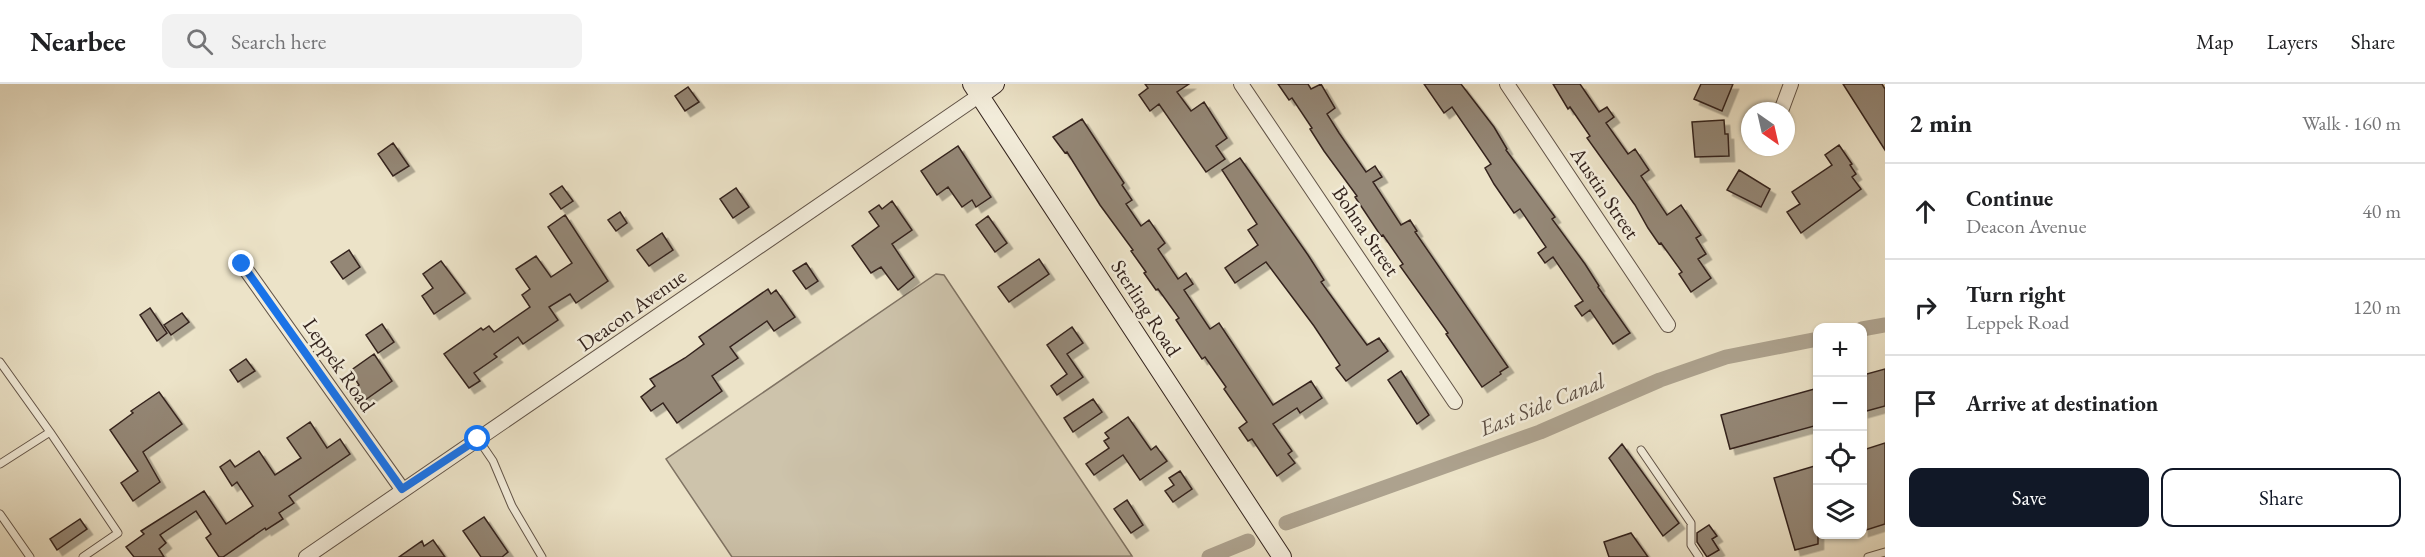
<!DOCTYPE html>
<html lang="en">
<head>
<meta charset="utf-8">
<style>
  :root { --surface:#fff; --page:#f2f2f2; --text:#202124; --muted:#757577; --line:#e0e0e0; --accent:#111827 }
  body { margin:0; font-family:"EB Garamond",serif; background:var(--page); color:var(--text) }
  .controls { position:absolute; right:18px; bottom:18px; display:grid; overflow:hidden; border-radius:12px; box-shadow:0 2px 4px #0004 }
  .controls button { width:54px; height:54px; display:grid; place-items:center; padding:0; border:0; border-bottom:2px solid var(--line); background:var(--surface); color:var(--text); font:30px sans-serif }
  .compass { position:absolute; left:1741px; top:18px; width:54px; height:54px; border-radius:50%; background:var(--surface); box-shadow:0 2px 4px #0004; rotate:146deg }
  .stop { position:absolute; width:18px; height:18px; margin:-14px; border:4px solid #1a73e8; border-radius:50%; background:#fff }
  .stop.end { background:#1a73e8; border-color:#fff; box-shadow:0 2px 6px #0008 }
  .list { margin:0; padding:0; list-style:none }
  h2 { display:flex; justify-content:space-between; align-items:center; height:78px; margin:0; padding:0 24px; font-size:26px }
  h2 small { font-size:20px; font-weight:400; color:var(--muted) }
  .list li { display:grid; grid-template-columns:39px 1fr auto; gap:18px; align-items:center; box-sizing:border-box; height:96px; padding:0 24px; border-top:2px solid var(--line) }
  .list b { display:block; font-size:22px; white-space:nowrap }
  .list p { margin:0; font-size:20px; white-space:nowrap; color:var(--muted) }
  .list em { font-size:20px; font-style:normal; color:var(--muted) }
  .actions { display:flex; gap:12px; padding:18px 24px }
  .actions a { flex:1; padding:14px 0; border:2px solid var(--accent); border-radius:12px; text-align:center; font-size:21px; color:var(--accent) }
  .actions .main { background:var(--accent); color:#fff }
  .icon { flex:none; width:33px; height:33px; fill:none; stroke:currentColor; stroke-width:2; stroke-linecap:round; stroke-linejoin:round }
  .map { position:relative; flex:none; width:1885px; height:473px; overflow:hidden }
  header { display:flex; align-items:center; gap:36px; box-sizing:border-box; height:84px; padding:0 30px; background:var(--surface); border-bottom:2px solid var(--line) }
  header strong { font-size:28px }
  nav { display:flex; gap:33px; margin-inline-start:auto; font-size:21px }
  .search { width:420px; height:54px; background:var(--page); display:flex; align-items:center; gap:15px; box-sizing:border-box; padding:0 21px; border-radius:12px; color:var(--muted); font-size:22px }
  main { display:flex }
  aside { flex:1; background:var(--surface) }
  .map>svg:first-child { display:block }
  .green { fill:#cdc3ab; stroke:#807464; stroke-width:1.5 }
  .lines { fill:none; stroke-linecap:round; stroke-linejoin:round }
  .canal { stroke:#ada28e; stroke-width:15 }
  .building { fill:#948776; stroke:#34241e; stroke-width:1.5; filter:url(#shadow) }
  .lane-casing { stroke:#625448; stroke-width:9 }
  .street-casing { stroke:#625448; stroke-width:16 }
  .secondary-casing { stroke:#34241e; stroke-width:20 }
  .lane { stroke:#f3eddb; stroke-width:7 }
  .street { stroke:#f3eddb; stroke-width:14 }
  .secondary { stroke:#f3eddb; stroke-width:18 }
  .route { stroke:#1a73e8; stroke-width:8 }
  .labels { text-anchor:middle; stroke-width:5; stroke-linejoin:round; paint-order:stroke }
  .street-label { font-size:21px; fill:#34241e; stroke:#f3eddb }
  .water-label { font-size:22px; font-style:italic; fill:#5e5045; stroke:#f3eddb }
</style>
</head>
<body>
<header>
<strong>Nearbee</strong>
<div class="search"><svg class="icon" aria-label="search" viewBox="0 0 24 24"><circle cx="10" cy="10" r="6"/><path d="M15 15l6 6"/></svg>Search here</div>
<nav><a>Map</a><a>Layers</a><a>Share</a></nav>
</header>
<main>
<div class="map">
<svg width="1885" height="473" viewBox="0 0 1885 473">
  <defs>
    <filter id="shadow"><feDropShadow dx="5.5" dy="5.5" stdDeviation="0" flood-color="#0004"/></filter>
  </defs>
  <rect width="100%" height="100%" fill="#ece3c8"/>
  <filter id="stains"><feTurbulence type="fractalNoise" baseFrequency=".00333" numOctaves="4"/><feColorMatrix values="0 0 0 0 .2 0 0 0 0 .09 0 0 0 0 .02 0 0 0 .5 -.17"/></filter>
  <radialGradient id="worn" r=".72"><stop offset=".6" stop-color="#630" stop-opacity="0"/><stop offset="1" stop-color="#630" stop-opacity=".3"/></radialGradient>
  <path class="green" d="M936 190 944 191 1132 472 732 473 666 375Z"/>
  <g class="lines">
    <path class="canal" d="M1862 245 1885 241
      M1286 439 1540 348 1660 296 1726 273 1818 255
      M1209 473 1248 457"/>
  </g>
  <path class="building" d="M1145 0H1189L1177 8 1191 27 1204 18 1227 54 1216 62 1225 75 1206 88 1159 20 1150 27 1139 11 1148 4Z
    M1278 0H1308L1311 5 1321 0 1335 24 1327 30 1339 49 1366 88 1375 82 1382 93 1373 98 1401 141 1410 136 1417 147 1415 148 1508 283 1500 288 1501 290 1482 303 1446 250 1448 249 1400 182 1403 180 1383 151 1381 152 1355 113 1357 112 1324 67 1310 45 1312 44 1292 14 1289 16Z
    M1424 0H1461L1494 43 1507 65 1506 66 1555 133 1552 135 1585 180 1599 202 1598 203 1630 249 1613 260 1590 226 1582 232 1575 222 1583 217 1553 173 1545 179 1538 169 1546 163 1520 125 1514 129 1494 100 1485 84 1491 80 1452 23 1444 29Z
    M1553 0H1580L1599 28 1607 23 1614 33 1606 39 1628 70 1635 65 1649 86 1641 92 1667 131 1681 121 1701 151 1696 154 1706 170 1698 175 1711 194 1691 208 1679 190 1682 188 1661 159 1659 160 1648 144 1635 121 1587 54 1590 52 1570 23 1568 25Z
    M1701 0H1733L1722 27 1694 15Z
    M1843 0H1882L1885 5V66Z
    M688 3 699 18 685 27 675 12Z
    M1082 35 1124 99 1122 101 1132 116 1126 120 1141 142 1149 136 1165 159 1158 165 1178 195 1186 189 1193 200 1184 206 1210 245 1219 239 1273 321 1311 297 1322 314 1300 329 1297 324 1273 340 1292 367 1288 370 1295 379 1277 392 1252 355 1248 357 1239 344 1247 338 1224 305 1226 303 1205 273 1202 275 1176 236 1179 234 1158 205 1156 206 1144 189 1146 188 1131 167 1133 166 1100 121 1067 68 1065 69 1053 53Z
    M1724 36 1725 50H1728L1729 72 1695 73 1692 38Z
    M393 59 409 82 393 92 378 70Z
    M1839 61 1852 80 1850 81 1856 90 1852 93 1861 105 1801 149 1787 128 1800 120 1792 108 1832 81 1825 71Z
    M958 62 991 113 976 123 972 116 962 123 948 103 937 111 921 87Z
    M1240 74 1308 171 1324 196 1321 198 1350 238 1367 261 1379 254 1388 267 1346 297 1336 284 1340 281 1314 242 1266 178 1235 199 1225 184 1258 161 1248 146 1257 140 1222 86Z
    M1739 86 1770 105 1761 123 1727 106Z
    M562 102 573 117 561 125 550 110Z
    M736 104 749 123 733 134 720 115Z
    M892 117 912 146 892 160 914 193 898 206 881 183 871 189 852 162 879 142 869 128 879 121 882 125Z
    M620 128 627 139 616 147 608 136Z
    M565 131 608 197 576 219 570 210 549 223 558 236 523 260 518 253 494 270 497 273 474 289 480 297 469 304 444 270 481 244 483 246 489 242 494 248 530 223 522 211 530 205 516 185 536 172 551 193 572 179 548 143Z
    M988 132 1007 159 995 168 976 141Z
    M662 149 673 166 649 182 637 166Z
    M349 166 360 183 343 195 331 178Z
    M1039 175 1049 190 1009 218 998 203Z
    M441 177 465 209 434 230 422 212 433 204 423 190Z
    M806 179 818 197 806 205 793 187Z
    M768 205 771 210 776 206 795 233 774 247 767 237 730 263 738 274 712 292 722 307 677 339 663 319 651 327 641 313 655 302 650 295 685 274 704 260 699 253Z
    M150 224 167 249 157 257 140 231Z
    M182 229 189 238 171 251 164 241Z
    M382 240 394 258 378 269 366 251Z
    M1072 243 1083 259 1067 270 1083 293 1057 311 1051 302 1067 290 1047 261Z
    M374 270 392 297 358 321 348 308 359 301 350 287Z
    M246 275 255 287 238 298 230 286Z
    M1885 285V322L1863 328V291Z
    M1401 287 1429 331 1417 340 1388 296Z
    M1818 304V341L1730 365 1721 331Z
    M159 308 182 340 143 368 160 398 133 417 121 399 138 387 110 346 133 329 131 327Z
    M1093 315 1102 328 1073 348 1064 334Z
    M1128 333 1151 366 1156 362 1167 377 1140 396 1123 371 1094 391 1086 380 1109 364 1104 357 1109 354 1105 349Z
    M310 338 327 364 340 355 350 370 289 412 294 419 279 429 283 435 266 446 265 444 223 473H219L206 454 211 450 196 427 160 451 166 459 159 465 164 473H134L126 463 144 450 141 447 204 407 226 440 253 422 237 398 232 402 220 383 230 376 235 383 259 367 275 391 301 374 287 354Z
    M1885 359V440L1863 447V366Z
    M1622 360 1679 439 1663 452 1609 374Z
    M1818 381V460L1795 466 1774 394Z
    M1180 387 1192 405 1173 418 1165 407 1174 401 1169 394Z
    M1127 416 1143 441 1131 449 1114 425Z
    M484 433 508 468 502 473H481L463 447Z
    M80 435 87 445 57 466 50 455Z
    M1709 441 1717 452 1712 455 1719 466 1707 473 1697 458V449Z
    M1631 449 1648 473H1609L1604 458Z
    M433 456 445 473H399L422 457 424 462Z"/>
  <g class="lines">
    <g class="lane-casing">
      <path id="lane" d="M0 278 50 348
        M478 355 493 377 512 422 542 473
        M1641 366 1691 439V461L1699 473
        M0 380 50 348 118 449 83 473
        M0 430 30 473
        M1868 473 1885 468"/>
    </g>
    <g class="street-casing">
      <path id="street" d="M1241 0 1455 318
        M1507 0 1668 241
        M1781 27 1791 0
        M242 180 402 405
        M306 473 980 11"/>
    </g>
    <g class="secondary-casing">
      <path id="secondary" d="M972 0 1282 473
        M980 11 995 0"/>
    </g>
    <use href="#lane" class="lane"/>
    <use href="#street" class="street"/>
    <use href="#secondary" class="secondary"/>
  </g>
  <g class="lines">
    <path class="route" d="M242 180 402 405 478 355"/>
  </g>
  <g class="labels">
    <g class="street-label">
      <text transform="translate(1605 109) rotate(56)" y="7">Austin Street</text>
      <text transform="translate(1366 147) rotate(56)" y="7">Bohna Street</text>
      <text transform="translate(1146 224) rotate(57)" y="7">Sterling Road</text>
      <text transform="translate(632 226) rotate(-35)" y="7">Deacon Avenue</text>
      <text transform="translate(339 281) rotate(55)" y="7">Leppek Road</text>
    </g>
    <g class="water-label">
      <text transform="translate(1542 320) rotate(-22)" y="8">East Side Canal</text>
    </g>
  </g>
  <rect width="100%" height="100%" filter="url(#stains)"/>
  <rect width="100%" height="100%" fill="url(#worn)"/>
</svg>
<div class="controls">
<button>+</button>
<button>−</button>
<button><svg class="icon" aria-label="locate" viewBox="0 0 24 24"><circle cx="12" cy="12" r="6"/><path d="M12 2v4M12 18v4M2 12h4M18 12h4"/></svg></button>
<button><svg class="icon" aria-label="layers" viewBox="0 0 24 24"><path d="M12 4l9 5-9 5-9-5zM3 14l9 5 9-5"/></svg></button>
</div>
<svg class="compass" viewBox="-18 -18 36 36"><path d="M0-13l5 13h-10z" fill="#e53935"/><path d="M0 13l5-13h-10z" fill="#757577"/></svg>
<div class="stop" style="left:478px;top:355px"></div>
<div class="stop end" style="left:242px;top:180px"></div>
</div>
<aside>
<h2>2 min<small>Walk · 160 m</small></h2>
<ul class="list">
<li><svg class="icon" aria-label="ahead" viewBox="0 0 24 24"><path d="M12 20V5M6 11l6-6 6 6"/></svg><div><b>Continue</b><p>Deacon Avenue</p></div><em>40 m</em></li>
<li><svg class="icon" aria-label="right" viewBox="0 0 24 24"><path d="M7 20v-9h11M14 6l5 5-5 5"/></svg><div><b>Turn right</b><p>Leppek Road</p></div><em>120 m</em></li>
<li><svg class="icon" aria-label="arrive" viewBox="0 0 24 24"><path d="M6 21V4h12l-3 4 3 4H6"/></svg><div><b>Arrive at destination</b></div></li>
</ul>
<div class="actions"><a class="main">Save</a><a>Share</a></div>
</aside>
</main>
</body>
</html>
